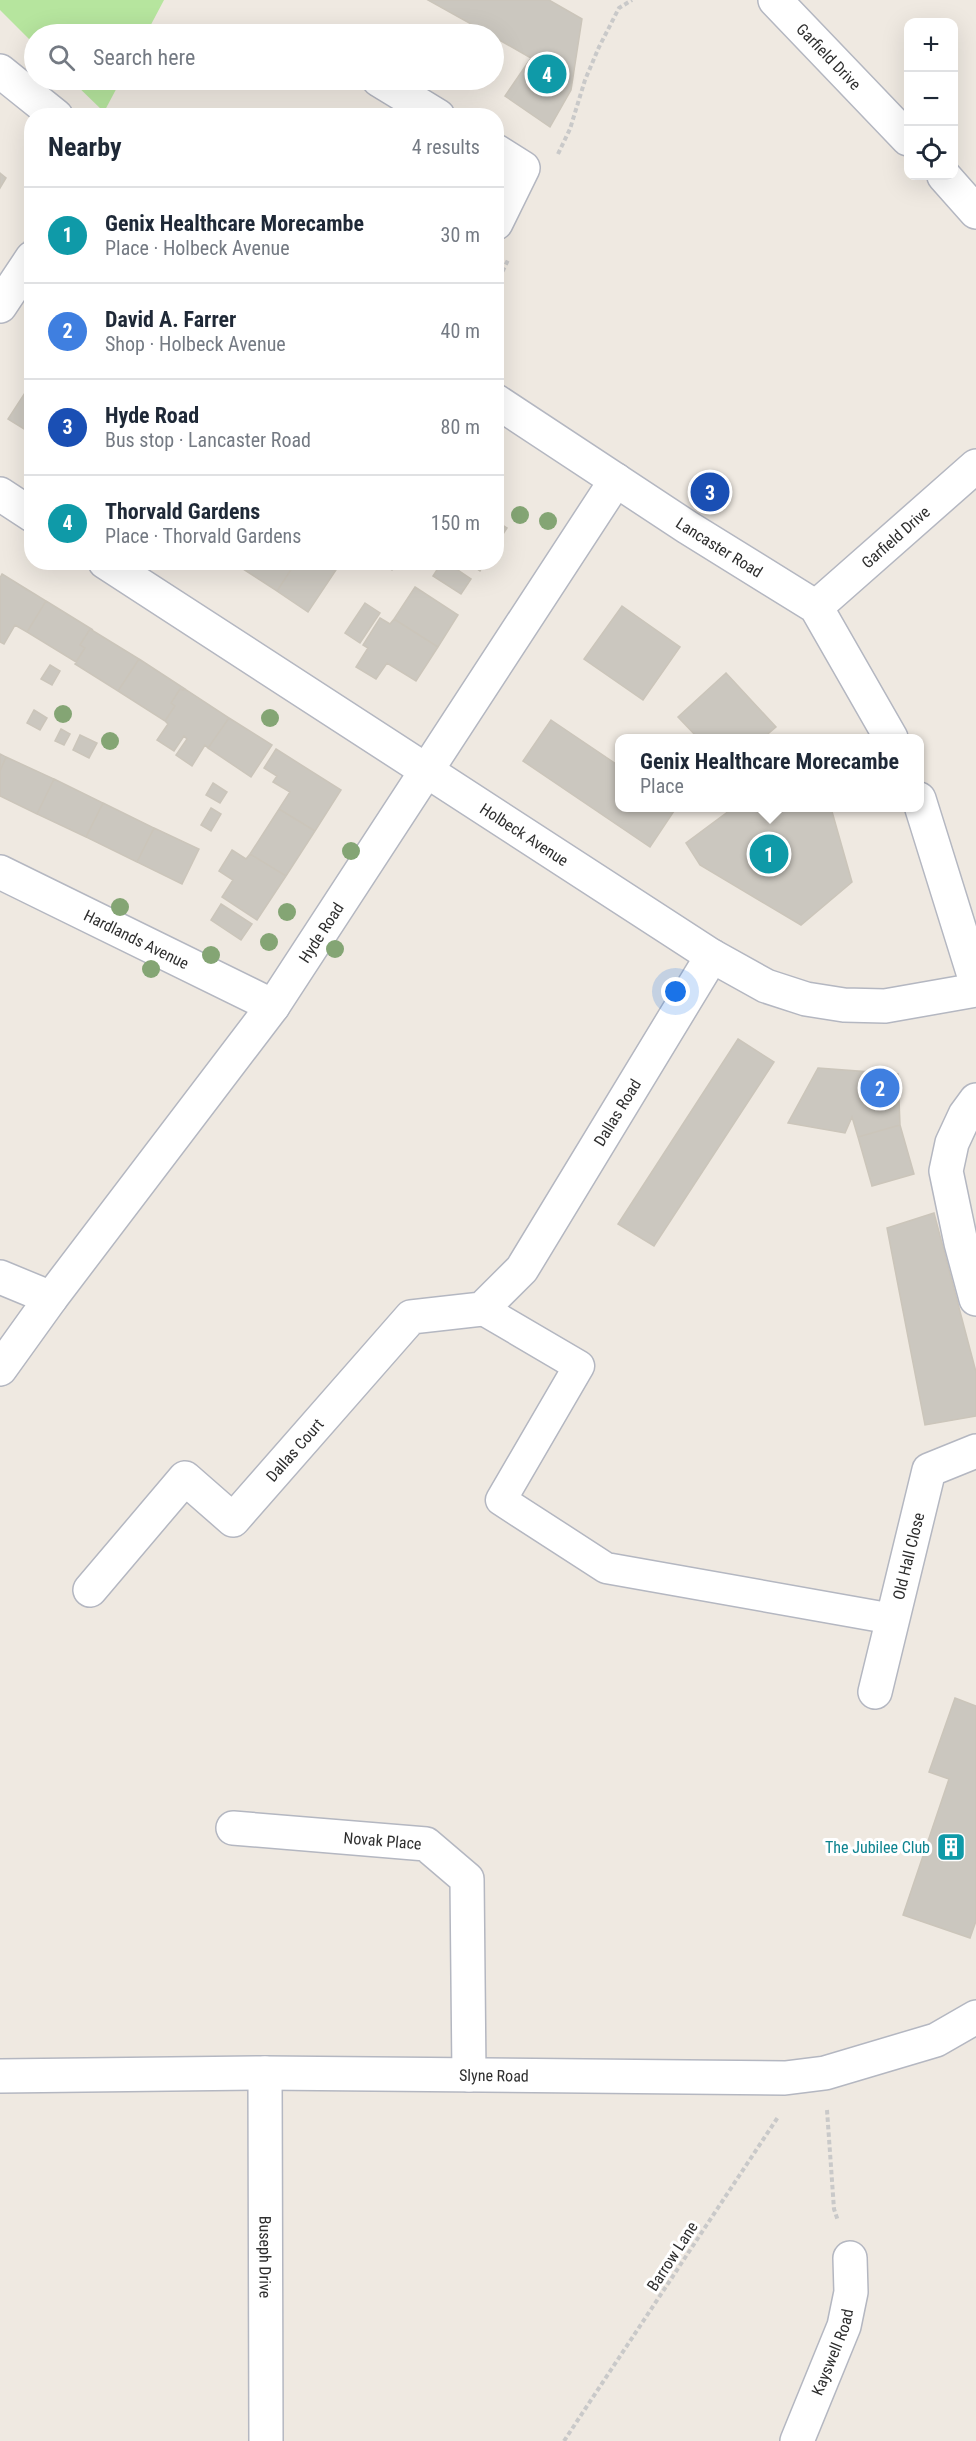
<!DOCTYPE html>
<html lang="en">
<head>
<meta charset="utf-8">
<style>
  :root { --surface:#fff; --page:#f2f2f3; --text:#1f2937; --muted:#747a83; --line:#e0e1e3; --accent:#b45309 }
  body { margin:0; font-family:"Roboto Condensed",sans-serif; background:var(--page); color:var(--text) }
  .controls { position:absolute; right:18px; top:18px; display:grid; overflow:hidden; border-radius:12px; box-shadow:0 6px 24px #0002 }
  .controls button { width:54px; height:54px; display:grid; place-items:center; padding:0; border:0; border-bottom:2px solid var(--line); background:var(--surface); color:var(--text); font:30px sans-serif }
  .you { position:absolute; left:676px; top:992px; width:21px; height:21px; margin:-15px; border:4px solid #fff; border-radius:50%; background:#1a73e8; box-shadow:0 0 0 9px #1a73e833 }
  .badge { display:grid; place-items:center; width:39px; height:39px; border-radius:50%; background:var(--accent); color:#fff; font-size:20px; font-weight:700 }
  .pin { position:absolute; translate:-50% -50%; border:3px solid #fff; box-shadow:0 2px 6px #0006 }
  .popup { position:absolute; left:615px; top:734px; width:309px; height:78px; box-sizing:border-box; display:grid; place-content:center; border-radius:12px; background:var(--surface); filter:drop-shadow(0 2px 4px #0005); font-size:20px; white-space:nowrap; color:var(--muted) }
  .popup b { font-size:22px; color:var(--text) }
  .popup::after { content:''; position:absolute; left:50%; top:100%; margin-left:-12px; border:12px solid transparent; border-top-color:var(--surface) }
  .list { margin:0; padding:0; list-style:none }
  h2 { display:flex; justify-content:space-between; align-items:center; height:78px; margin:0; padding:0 24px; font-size:26px }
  h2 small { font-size:20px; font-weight:400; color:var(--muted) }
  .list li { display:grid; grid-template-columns:39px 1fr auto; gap:18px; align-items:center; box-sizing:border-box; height:96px; padding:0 24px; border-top:2px solid var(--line) }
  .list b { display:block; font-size:22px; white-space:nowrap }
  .list p { margin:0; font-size:20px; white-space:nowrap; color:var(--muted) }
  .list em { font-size:20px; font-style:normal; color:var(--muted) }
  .icon { flex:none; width:33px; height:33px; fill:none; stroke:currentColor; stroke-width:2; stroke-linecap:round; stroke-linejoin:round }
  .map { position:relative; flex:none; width:976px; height:2441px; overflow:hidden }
  .search { position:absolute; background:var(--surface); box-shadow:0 6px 24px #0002; left:24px; top:24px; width:480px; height:66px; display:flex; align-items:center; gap:15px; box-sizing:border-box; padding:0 21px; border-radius:33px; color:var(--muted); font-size:22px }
  .panel { position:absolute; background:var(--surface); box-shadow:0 6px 24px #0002; left:24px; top:108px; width:480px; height:462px; border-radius:24px }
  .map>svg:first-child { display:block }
  .green { fill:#b6e59e }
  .building { fill:#cbc7bf; stroke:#cbc5ba; stroke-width:1.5 }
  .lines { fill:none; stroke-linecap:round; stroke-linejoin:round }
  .pedestrian-casing { stroke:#b4b7c1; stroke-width:33 }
  .minor-casing { stroke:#b4b7c1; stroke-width:36 }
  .tertiary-casing { stroke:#b4b7c1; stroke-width:36 }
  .secondary-casing { stroke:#b4b7c1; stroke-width:36 }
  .path { stroke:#c9c9c9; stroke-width:4; stroke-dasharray:4.5 3; stroke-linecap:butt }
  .pedestrian { stroke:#fff; stroke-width:30 }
  .minor { stroke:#fff; stroke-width:33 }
  .tertiary { stroke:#fff; stroke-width:33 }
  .secondary { stroke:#fff; stroke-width:33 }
  .tree { fill:#84a574 }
  .labels { text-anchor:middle; stroke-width:6; stroke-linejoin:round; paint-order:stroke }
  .street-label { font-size:16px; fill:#2e2e2e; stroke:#fff }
  .culture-label { font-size:16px; fill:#0d838f; stroke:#fff; text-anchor:end }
</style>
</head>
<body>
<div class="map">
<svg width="976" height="2441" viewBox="0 0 976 2441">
  <rect width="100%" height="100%" fill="#efe9e1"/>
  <path class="green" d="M0 0H164L146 34H34V44L0 10Z
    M71 80H121L104 112Z"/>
  <path class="building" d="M428 0H549L582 19 571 90 550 127 505 96 531 58 494 37V34H489Z
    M0 173 6 178 0 188Z
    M32 382V434L8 419Z
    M496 521 507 528 496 545Z
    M247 562H296L277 591 243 569Z
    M296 562H326L336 570 308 612 277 591Z
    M381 562H397L392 570Z
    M442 562H446L471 579 461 594 433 576Z
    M467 562H485L480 571Z
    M2 574 46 601 27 632 15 625 4 644 0 642V578Z
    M415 587 458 615 438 647 394 619Z
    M46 601 93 630 90 629 80 645 85 648 76 662 27 632Z
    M365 603 380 613 360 643 345 633Z
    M622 606 680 647 643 700 584 659Z
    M380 618 390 624 394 619 438 647 416 681 387 663 376 679 356 667 368 648 363 645Z
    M90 629 139 659 118 691 75 664 85 648 80 645Z
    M139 659 185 689 183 690 180 689 171 703 175 706 165 721 118 691Z
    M50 665 60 671 52 685 41 679Z
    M726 673 776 727 763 738H698L678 717Z
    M180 689 183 690 185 689 229 718 208 748 205 745 192 766 176 755 187 739 184 736 174 751 157 740 168 724 165 721 175 706 171 703Z
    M34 710 47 718 40 730 27 723Z
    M229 718 272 745 251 777 208 748Z
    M551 720 619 766V808H676L650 847 523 761Z
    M61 729 70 734 64 745 55 741Z
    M80 735 97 743 89 758 73 750Z
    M276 749 341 790 315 831 279 809 290 792 273 782 277 776 264 768Z
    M0 754 6 757 0 771Z
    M6 757 54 779 37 814 0 796V771Z
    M54 779 103 803 86 837 37 814Z
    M213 783 227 792 220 803 206 795Z
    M103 803 154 828 137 862 86 837Z
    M211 808 221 814 211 831 201 825Z
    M733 808H831L852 882 801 925 700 865 686 843Z
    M279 809 315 831 286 876 250 854Z
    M154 828 199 849 182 884 137 862Z
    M232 850 246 859 250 854 286 876 257 920 222 897 233 880 219 871Z
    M221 904 252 924 241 940 211 920Z
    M738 1039 774 1062 654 1246 618 1224Z
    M818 1068 898 1074 900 1125 858 1137 852 1117 845 1133 788 1123Z
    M900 1125 914 1174 872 1186 858 1137Z
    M934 1213 976 1372V1416L925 1425 887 1228Z
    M955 1698 976 1706V1921L970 1938 903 1915 949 1779 929 1772Z"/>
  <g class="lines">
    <g class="pedestrian-casing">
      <path id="pedestrian" d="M482 1309 579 1366 501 1500 606 1568 893 1619"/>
    </g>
    <g class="minor-casing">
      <g id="minor">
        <path id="s1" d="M775 0 908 139"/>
        <path d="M379 80 438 116"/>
        <path d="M496 151 523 168 496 223"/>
        <path d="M944 176 976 212"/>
        <path d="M0 306 32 258"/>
        <path d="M0 494 32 515"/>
        <path id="s2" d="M105 562 712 956 766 986 806 999 844 1005 885 1006 976 990"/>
        <path id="s3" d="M816 607 976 466"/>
        <path id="s4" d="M0 872 273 1006"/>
        <path d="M976 1100 965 1115 952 1143 946 1171 961 1243 976 1299"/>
        <path d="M0 1277 51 1298"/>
        <path id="s5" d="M0 1369 51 1298 273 1006 616 480"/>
        <path id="s6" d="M90 1590 185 1478 233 1520 411 1317 482 1309 522 1269 712 956"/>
        <path id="s7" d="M875 1692 929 1470 976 1451"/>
        <path id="s8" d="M233 1828 426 1844 467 1879 469 2075"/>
        <path id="s9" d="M265 2073 266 2441"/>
        <path id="s10" d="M797 2441 844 2326 851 2292 850 2258"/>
      </g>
    </g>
    <g class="tertiary-casing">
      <g id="tertiary">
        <path id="s11" d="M0 2076 265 2073 785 2078 825 2073 936 2040 976 2017"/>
      </g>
    </g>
    <g class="secondary-casing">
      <g id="secondary">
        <path d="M0 71 56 116"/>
        <path id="s12" d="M496 401 687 527 816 607 891 738"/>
        <path d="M919 799 976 982"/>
      </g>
    </g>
    <path class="path" d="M558 154 570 129 585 80 599 47 619 8 632 0
      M496 285 509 258
      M827 2110 834 2209 838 2221
      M564 2441 778 2117"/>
    <use href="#pedestrian" class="pedestrian"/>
    <use href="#minor" class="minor"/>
    <use href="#tertiary" class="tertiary"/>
    <use href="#secondary" class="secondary"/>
  </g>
  <g class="tree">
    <circle cx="520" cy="515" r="9"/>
    <circle cx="548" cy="521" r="9"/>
    <circle cx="63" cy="714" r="9"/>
    <circle cx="270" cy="718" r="9"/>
    <circle cx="110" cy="741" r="9"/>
    <circle cx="351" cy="851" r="9"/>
    <circle cx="120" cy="907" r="9"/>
    <circle cx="287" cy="912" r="9"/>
    <circle cx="269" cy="942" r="9"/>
    <circle cx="335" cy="949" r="9"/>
    <circle cx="211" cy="955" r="9"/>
    <circle cx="151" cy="969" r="9"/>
  </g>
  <defs>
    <g id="building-square" transform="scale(1.5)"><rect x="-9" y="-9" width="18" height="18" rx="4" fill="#0f9aa8" stroke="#fff"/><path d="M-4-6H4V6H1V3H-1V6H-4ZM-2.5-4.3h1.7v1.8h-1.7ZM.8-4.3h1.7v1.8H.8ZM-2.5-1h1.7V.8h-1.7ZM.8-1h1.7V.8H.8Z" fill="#fff"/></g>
  </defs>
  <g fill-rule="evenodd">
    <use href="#building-square" x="951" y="1847"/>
  </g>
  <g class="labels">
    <g class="street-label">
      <text dy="6" stroke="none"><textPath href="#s1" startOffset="78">Garfield Drive</textPath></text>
      <text dy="6" stroke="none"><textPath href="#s3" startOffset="106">Garfield Drive</textPath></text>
      <text dy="6" stroke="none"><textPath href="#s12" startOffset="267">Lancaster Road</textPath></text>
      <text dy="6" stroke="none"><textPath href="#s2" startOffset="500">Holbeck Avenue</textPath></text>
      <text dy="6" stroke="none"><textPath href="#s5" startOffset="542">Hyde Road</textPath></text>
      <text dy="6" stroke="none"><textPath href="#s4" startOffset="152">Hardlands Avenue</textPath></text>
      <text dy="6" stroke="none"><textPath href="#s6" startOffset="792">Dallas Road</textPath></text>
      <text dy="6" stroke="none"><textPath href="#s6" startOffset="304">Dallas Court</textPath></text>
      <text dy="6" stroke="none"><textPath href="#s7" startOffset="140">Old Hall Close</textPath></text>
      <text dy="6" stroke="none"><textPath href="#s8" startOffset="150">Novak Place</textPath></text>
      <text dy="6" stroke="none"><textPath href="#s11" startOffset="494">Slyne Road</textPath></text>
      <text transform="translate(672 2256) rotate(-57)" y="6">Barrow Lane</text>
      <text dy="6" stroke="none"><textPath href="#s9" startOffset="184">Buseph Drive</textPath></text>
      <text dy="6" stroke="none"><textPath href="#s10" startOffset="96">Kayswell Road</textPath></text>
    </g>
    <g class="culture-label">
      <text x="930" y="1853">The Jubilee Club</text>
    </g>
  </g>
</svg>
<div class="controls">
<button>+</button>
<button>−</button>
<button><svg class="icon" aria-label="locate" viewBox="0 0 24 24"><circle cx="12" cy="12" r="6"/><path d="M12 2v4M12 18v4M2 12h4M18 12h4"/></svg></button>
</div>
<div class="you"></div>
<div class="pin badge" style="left:769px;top:854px;background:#0f9aa8">1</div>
<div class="popup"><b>Genix Healthcare Morecambe</b>Place</div>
<div class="pin badge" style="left:880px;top:1088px;background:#3f7fe0">2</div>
<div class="pin badge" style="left:710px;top:492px;background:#1a4fb4">3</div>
<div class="pin badge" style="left:547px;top:74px;background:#0f9aa8">4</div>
<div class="search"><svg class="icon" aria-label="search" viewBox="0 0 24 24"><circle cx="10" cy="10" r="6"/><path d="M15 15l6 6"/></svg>Search here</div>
<section class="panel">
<h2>Nearby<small>4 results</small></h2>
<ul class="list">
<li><span class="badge" style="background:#0f9aa8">1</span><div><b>Genix Healthcare Morecambe</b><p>Place · Holbeck Avenue</p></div><em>30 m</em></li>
<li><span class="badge" style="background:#3f7fe0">2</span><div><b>David A. Farrer</b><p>Shop · Holbeck Avenue</p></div><em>40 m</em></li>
<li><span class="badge" style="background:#1a4fb4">3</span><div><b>Hyde Road</b><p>Bus stop · Lancaster Road</p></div><em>80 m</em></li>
<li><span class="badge" style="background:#0f9aa8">4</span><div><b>Thorvald Gardens</b><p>Place · Thorvald Gardens</p></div><em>150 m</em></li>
</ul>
</section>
</div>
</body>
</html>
